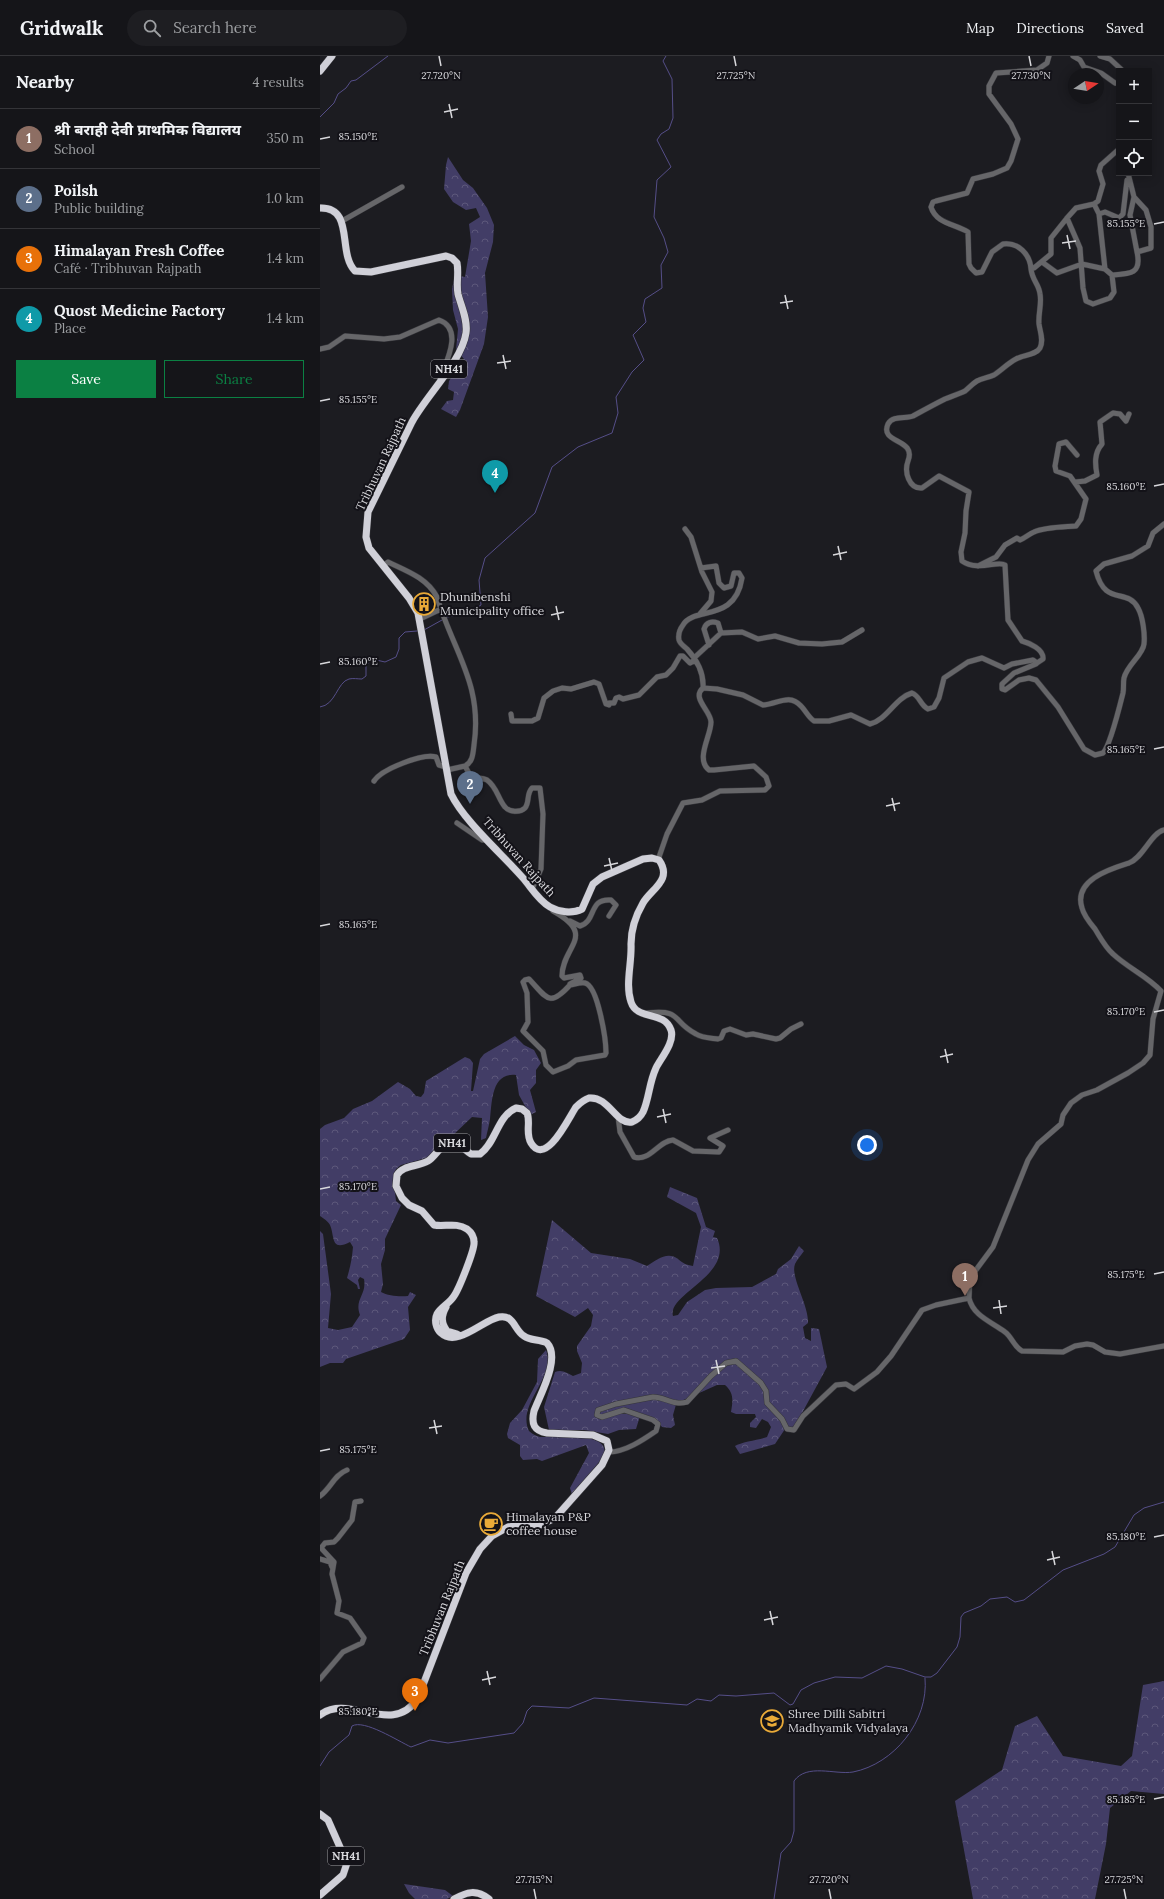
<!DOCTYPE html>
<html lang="en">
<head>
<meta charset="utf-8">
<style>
  :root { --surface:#151519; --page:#1e1e22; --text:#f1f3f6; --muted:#9d9fa2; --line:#343438; --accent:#0b8043 }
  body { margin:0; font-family:Lora,"Noto Sans Devanagari",serif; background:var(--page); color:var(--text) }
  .controls { position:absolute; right:12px; top:12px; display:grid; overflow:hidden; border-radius:0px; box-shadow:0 2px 10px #0003 }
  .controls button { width:36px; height:36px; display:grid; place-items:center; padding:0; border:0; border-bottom:1px solid var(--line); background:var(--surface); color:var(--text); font:20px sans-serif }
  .compass { position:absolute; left:748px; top:12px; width:36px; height:36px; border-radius:50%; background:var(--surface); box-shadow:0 2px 10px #0003; rotate:78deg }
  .you { position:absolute; left:547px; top:1089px; width:14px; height:14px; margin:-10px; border:3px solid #fff; border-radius:50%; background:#1a73e8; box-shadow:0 0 0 6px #1a73e833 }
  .badge { display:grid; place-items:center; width:26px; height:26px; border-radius:50%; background:var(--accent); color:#fff; font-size:13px; font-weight:700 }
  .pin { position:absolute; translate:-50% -33px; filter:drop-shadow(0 1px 2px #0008) }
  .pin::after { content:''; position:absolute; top:21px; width:14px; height:12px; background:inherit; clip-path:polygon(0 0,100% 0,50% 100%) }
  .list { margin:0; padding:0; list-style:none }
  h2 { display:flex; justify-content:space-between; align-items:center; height:52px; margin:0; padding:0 16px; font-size:17px }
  h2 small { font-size:13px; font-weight:400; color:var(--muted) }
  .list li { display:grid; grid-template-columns:26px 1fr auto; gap:12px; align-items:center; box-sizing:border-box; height:60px; padding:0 16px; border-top:1px solid var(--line) }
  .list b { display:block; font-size:15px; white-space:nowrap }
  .list p { margin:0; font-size:13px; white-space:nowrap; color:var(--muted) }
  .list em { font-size:13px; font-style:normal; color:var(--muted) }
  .actions { display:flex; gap:8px; padding:12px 16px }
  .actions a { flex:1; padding:9px 0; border:1px solid var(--accent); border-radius:0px; text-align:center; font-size:14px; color:var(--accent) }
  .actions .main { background:var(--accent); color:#fff }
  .icon { flex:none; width:22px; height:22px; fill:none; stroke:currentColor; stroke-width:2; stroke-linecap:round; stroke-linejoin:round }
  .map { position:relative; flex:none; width:844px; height:1843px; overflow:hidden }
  header { display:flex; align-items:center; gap:24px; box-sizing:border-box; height:56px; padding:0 20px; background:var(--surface); border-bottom:1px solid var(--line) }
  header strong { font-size:19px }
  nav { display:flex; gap:22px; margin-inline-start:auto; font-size:14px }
  .search { width:280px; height:36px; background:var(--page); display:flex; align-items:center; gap:10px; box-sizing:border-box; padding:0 14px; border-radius:22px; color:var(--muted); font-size:15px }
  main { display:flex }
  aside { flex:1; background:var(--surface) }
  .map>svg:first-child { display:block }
  .forest { fill:url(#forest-crowns) }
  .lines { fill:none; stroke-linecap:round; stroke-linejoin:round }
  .stream { stroke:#554e88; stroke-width:1 }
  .minor-casing { stroke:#36363b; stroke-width:6 }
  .highway-casing { stroke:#36363b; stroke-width:8 }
  .minor { stroke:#666669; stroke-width:5 }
  .highway { stroke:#d0d0d8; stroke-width:7 }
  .ticks { fill:none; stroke:#d8d8dc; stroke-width:1.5 }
  .labels { text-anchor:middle; stroke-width:4; stroke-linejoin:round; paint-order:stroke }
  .shield { fill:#131218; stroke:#9d9da1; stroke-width:1 }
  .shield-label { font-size:11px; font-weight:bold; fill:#d8d8dc }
  .street-label { font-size:12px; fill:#d8d8dc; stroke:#131218 }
  .poi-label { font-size:12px; fill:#d8d8dc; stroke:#131218; text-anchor:start }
  .ticks-label { font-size:10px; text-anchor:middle; fill:#d8d8dc; stroke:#131218; stroke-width:4; stroke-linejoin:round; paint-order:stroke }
</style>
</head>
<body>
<header>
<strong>Gridwalk</strong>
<div class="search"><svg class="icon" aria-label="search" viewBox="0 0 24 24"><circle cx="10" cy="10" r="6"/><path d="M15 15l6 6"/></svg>Search here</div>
<nav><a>Map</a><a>Directions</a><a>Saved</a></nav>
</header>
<main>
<aside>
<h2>Nearby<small>4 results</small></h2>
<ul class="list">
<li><span class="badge" style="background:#8d6e63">1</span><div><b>श्री बराही देवी प्राथमिक विद्यालय</b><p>School</p></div><em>350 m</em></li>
<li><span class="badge" style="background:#5c6f8a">2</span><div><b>Poilsh</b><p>Public building</p></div><em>1.0 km</em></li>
<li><span class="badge" style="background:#e8710a">3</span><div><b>Himalayan Fresh Coffee</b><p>Café · Tribhuvan Rajpath</p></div><em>1.4 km</em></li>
<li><span class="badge" style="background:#0f9aa8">4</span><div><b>Quost Medicine Factory</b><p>Place</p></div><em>1.4 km</em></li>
</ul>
<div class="actions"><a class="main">Save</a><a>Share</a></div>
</aside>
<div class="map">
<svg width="844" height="1843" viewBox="0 0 844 1843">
  <defs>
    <pattern id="forest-crowns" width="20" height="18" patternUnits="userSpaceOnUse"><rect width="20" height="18" fill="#423d66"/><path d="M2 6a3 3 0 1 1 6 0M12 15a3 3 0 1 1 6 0" fill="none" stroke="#5d587b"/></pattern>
  </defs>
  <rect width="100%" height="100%" fill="#1c1c21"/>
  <path class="forest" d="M128 101 143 124 153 132 167 152 174 169 173 186 165 217 168 261 164 288 140 354 136 361 121 353 127 345 133 344 134 336 128 333 129 325 144 303 136 294 138 273 133 254 132 233 135 219 145 221 151 185 149 168 160 161 156 152 146 154 133 146 124 133 126 109Z
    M195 980 204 989 214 994 221 1007 216 1014V1027L210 1034 216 1056 210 1059 199 1039 196 1019C171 1016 172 1047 170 1063 169 1070 167 1076 166 1082L161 1084 162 1062 152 1061 110 1101 81 1109 76 1113 73 1120 76 1145 81 1149 65 1183V1194L61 1208 63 1228 61 1236C68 1240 80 1241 88 1240L90 1236 96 1239 88 1251 90 1274 84 1283 26 1303 23 1307H10L0 1311V1175L3 1178 11 1238 8 1272 18 1274 32 1271 40 1259C34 1243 47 1239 44 1223L40 1221 38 1224 40 1233H38L37 1229 27 1222C30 1212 32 1203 33 1191L30 1186C10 1196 15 1180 10 1169 8 1165 3 1162 0 1160V1073L5 1069 24 1062 33 1053 52 1045 78 1026 90 1033 96 1040 101 1041 104 1037 106 1025 145 1001 150 1003 153 1007 151 1035H153L160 1003 164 998Z
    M350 1131 377 1142 386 1171 395 1175 393 1181 397 1182C414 1219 347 1238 353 1260L358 1259 367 1246 385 1234 396 1232 432 1231 456 1218 458 1213 471 1203 479 1190 484 1195C481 1199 477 1204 475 1208 470 1221 489 1249 488 1267L483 1271 485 1282 491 1285V1272L499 1273 507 1311 475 1370 470 1372 467 1370 455 1388 420 1398 415 1390C421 1386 439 1384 447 1381L451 1371 448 1366 442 1363 436 1372 430 1371V1367L436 1361 435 1358H416L411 1356C413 1344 414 1337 405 1329H397L359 1346 357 1345 353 1359 355 1369 351 1372 342 1371 338 1366 320 1360 316 1373 299 1374 288 1378 264 1374H229L224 1351 235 1316C242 1313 247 1317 253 1320L261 1317 262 1307 257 1295V1290L271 1270 273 1259 268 1252 255 1261 216 1240 232 1164 271 1197 310 1203 327 1210C337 1204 347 1195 358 1203 363 1207 366 1209 373 1210L381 1171 376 1157 347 1141Z
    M226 1294C237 1321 196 1348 209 1375 212 1378 216 1380 220 1381 233 1382 292 1374 284 1400L252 1439 250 1432 269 1397 266 1389 222 1405 217 1403 203 1404 200 1400V1389L188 1382 187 1378 190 1367 202 1354 217 1326 218 1303Z
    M844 1625V1738L811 1735 790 1752 786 1788 775 1843H653L635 1745 682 1714 695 1670 717 1660 743 1700 801 1710 812 1700 823 1629Z
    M84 1828 125 1834 133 1840 127 1843H95L89 1837Z"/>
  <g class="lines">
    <path class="stream" d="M0 61 14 47 18 38 26 32 31 25 36 24 68 0
      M127 561 149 557 161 549 159 524 165 502 215 457 232 411 258 391 292 377 298 357 296 341 312 316 324 304 313 279 326 266 323 252 325 243 342 232 341 209 348 196 344 182 334 161 337 124 351 111 337 84 341 78 349 73 353 62 352 23 343 5 346 0
      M104 574 122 564
      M0 651C16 649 17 626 29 623 33 622 38 623 42 623L46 620V610L52 603 65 606 76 601 79 593V582L85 576 97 575
      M0 1710 9 1696 29 1679 32 1670C44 1663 78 1685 91 1691L110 1684 128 1687 194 1677 203 1667 207 1655 212 1650 249 1652 274 1642 367 1649 377 1643 391 1645 399 1639 416 1640 454 1637 470 1649 473 1648 481 1634 494 1627 515 1621 542 1622 566 1610 582 1613 605 1621H611L617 1617 637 1591 640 1581 641 1561 644 1557 661 1550 670 1543 687 1541 695 1546 704 1544 743 1514 784 1498 795 1491 814 1459 824 1452 844 1446
      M454 1843 461 1797 471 1786 474 1775V1725C487 1707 515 1719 533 1716 574 1708 609 1665 605 1622"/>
    <g class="minor-casing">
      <path id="minor" d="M753 0 760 4 764 11 781 17 795 27
        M780 0 790 3 803 15
        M814 141 810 159 817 196
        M774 148 779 158 785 156 799 162 803 158 807 124
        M779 158 785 213
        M747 162 760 192 763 232 766 245 773 248 790 242 794 236 792 219
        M22 165 82 131
        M722 206 737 217 762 208 785 213 792 219C810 218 822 218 817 196L831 192V171L826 154 814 141 808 117
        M711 213 714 212 731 198V182L747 162 756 152 774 148 778 145 783 128 779 115 781 109 799 93
        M0 293 9 291 25 280 64 283 80 281 119 264C144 273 126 306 120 323
        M756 426 765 425 777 419C775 408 774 397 782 388L780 366 793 357 800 358 806 365 809 358
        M365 473 371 481 382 516 392 536 391 545 379 559
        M63 510 68 506C87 515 107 522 117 541 133 595 163 628 154 689 153 697 153 706 145 710
        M658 510 676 501 685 489 697 482 700 484C705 482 709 478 714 476 725 471 744 471 756 470L761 463 766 443 750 420 736 415 735 410 739 388 746 386 757 399
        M381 512 396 510 399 527 404 532 411 530 414 517H419L422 522C415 567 374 550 363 569 360 573 358 579 359 584 360 588 364 590 367 593 377 604 384 618 383 632
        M100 563 121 553
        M389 589 384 573C386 566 392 565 398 567L401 577
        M374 602 401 577 422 576 438 583 455 580 479 587 502 588 522 586 542 574
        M717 607 723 603C724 593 709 587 702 585L688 564 685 509C678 504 658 516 642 505L641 496 645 477 646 455 649 436 619 420 602 432C589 433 584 416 588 405 597 382 559 388 568 368 573 359 586 363 593 360 604 354 615 348 625 343 632 340 639 338 645 335 649 332 652 328 657 325 662 322 668 322 674 319 682 314 688 307 696 303 703 299 716 299 720 292 724 284 720 276 719 268 718 258 722 248 720 238 719 228 712 224 711 213 710 198 698 186 683 188L672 196 662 216 656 217 651 212 649 208 648 176C636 168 616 168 611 151L613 146 616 145 647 137 653 123 673 118 687 112 691 105 698 83 691 68 669 38V30L676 17 717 14 727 7 729 0
        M191 658 192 665H212L218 662 224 642 233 635 242 632 251 633 274 626 279 628 286 648 289 649V647H294L296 642 299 641 303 643 319 639 337 621 346 619 353 612 360 600H363L370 607 375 604
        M127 714 145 710 151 721C156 722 163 722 167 724 177 731 178 743 185 751 189 756 200 757 205 752 210 746 206 738 212 732H220L223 758 221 813 212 833
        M54 725C62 713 103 697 116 701L119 709 126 711
        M137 767 162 784H167
        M338 804 347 778 363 747 382 744 400 735 445 734 449 730 446 721 434 710 394 714H389C375 703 391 680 391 666 391 655 371 642 383 632L397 633 423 639 443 649C458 648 469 637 481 650 486 655 488 661 494 665H509L531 659 550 668C567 664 575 642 592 637 600 640 600 649 608 653L614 651 619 642 624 622 648 606 662 602 684 612 692 608 713 604 717 607 716 608 694 617 682 628V633L685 634 699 624 709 622 716 624 738 651 764 693 775 699 783 697C790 690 800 649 803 637 804 632 803 627 804 622 807 609 823 599 824 588 825 579 823 561 818 552 807 531 785 551 776 515L784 508 812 500 828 490 833 477 844 468
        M233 855C278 880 242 890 242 920L244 922 260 919 261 922 250 928
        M250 865 260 870C277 865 268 842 291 844L296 849 289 860
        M250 929C229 952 227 942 209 923L205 924 203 926 207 937 208 966 203 975 223 995 226 1009 233 1016 248 1010 256 1004 285 999 286 997C286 984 278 930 265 927 260 926 253 929 250 929
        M327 957C363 953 351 965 376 978 382 982 391 982 398 983L401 982 404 975 410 973 426 979 433 978 456 983 460 982 471 973 481 968
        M298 1060 300 1076 314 1101C330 1106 338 1085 353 1084L373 1095 399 1096 403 1090 390 1082 408 1074
        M649 1242 650 1222 673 1191 708 1104 718 1088 741 1068 743 1059 751 1047 762 1039 777 1034 808 1017 823 1007 830 999 833 963 841 935C827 920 808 912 793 898 785 891 780 881 775 873 770 867 764 860 762 852 753 824 790 813 809 807 823 802 831 777 844 774
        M289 1396C305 1396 323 1384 336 1375L338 1368 333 1364 304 1354 282 1361 277 1359 278 1354 296 1348 333 1341C345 1341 354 1350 367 1346L391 1320 406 1307 416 1305 441 1327 446 1335 447 1347 462 1363 467 1373 474 1374 483 1360 516 1329 526 1328 534 1333 557 1316 571 1300 602 1254 616 1249 649 1242C653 1260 672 1266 685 1276 692 1281 694 1291 702 1295L743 1296 755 1290 767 1288 773 1289 785 1296 800 1298 844 1290
        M0 1440C11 1432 14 1419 27 1414
        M0 1503 10 1506 12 1511
        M0 1623 23 1596 42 1587 44 1582 30 1562 17 1557 19 1545 12 1518 14 1506 1 1492 5 1487 14 1486 18 1482 32 1464 35 1446 41 1445"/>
    </g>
    <g class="highway-casing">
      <path id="highway" d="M0 15 12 0
        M0 152C35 151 17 197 35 215L51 216 126 200 132 202 137 207C139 217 136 228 138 238 141 250 148 264 146 277 142 305 106 340 92 366L48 456 46 481 49 492 89 542 98 557 131 738C144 765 182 798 203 822 211 831 218 844 230 851 239 856 252 858 262 853L273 828 282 821 323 803 332 802 339 804C353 824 331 833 323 847 316 859 311 874 311 888 312 907 305 928 311 946 317 965 344 954 351 974 355 986 341 1002 336 1012 329 1027 329 1043 323 1056 321 1060 317 1064 312 1066 296 1069 289 1040 269 1042 263 1044 260 1047 256 1051 250 1059 226 1112 211 1087 205 1077 211 1066 207 1057L202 1053 196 1052C177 1060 176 1087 160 1098H151C144 1094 139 1085 129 1087 121 1088 115 1101 108 1105 97 1111 83 1109 77 1119L76 1130 82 1142 89 1149 102 1155 114 1169C125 1171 136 1166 147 1173 151 1176 154 1181 154 1186 155 1193 139 1233 134 1240 130 1247 121 1251 117 1258 114 1264 116 1273 121 1277 137 1292 163 1264 179 1261 194 1258 194 1274 204 1280 210 1285 220 1283 227 1287 241 1302 220 1339 214 1355 211 1368 214 1375 227 1377L273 1379 287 1385 289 1394 282 1409 235 1462 220 1469H200L188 1471 172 1480 160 1493 146 1517 98 1642C72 1682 29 1636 0 1659
        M126 1251C121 1260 121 1267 127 1275L137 1278
        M0 1758 8 1764 27 1807 23 1819 0 1839
        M134 1843C147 1836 156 1833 169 1843"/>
    </g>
    <use href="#minor" class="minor"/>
    <use href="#highway" class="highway"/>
  </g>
  <path class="ticks" d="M119 0 121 10M414 0 416 10M709 0 711 10M129 48 132 62M124 56 138 53M0 83 10 81M834 168 844 166M747 179 750 193M742 187 756 185M465 239 468 253M460 247 473 245M183 299 186 313M177 307 191 305M0 345 10 343M834 430 844 428M518 490 521 504M513 499 527 496M236 550 239 564M231 559 244 556M0 608 10 606M834 693 844 691M572 742 575 755M566 750 580 747M289 802 292 815M284 810 298 807M0 870 10 868M834 956 844 954M625 993 628 1007M620 1001 633 998M343 1053 346 1067M337 1061 351 1058M0 1133 10 1131M834 1218 844 1216M679 1244 681 1258M673 1252 687 1250M396 1304 399 1318M391 1312 405 1310M114 1364 117 1378M109 1372 122 1370M0 1395 10 1393M834 1481 844 1479M732 1495 735 1509M727 1504 740 1501M450 1555 453 1569M444 1564 458 1561M167 1615 170 1629M162 1624 176 1621M0 1658 10 1656M834 1743 844 1741M214 1833 216 1843M509 1833 511 1843M804 1833 806 1843"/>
  <defs>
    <g id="building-ring" transform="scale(1.15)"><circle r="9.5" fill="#131218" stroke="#e9aa38" stroke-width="1.5"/><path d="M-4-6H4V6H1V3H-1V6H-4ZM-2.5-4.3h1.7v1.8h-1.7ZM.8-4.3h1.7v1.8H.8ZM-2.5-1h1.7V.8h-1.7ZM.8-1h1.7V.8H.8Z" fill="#e9aa38"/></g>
    <g id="cafe-ring" transform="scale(1.15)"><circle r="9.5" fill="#131218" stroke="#e9aa38" stroke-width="1.5"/><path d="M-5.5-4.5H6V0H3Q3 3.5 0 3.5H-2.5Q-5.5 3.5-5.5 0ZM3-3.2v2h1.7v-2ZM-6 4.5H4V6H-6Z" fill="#e9aa38"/></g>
    <g id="school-ring" transform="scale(1.15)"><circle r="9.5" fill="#131218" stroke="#e9aa38" stroke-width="1.5"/><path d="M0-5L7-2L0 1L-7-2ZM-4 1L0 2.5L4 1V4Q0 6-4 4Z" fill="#e9aa38"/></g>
  </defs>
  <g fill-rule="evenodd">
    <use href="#building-ring" x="104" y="548"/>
    <use href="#cafe-ring" x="171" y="1468"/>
    <use href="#school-ring" x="452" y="1665"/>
  </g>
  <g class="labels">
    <g class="shield">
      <rect x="111" y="304" width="36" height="18" rx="3"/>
      <rect x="114" y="1078" width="36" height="18" rx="3"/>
      <rect x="8" y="1791" width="36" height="18" rx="3"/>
    </g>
    <g class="shield-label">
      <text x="129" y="317">NH41</text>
      <text x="132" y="1091">NH41</text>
      <text x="26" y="1804">NH41</text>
    </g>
    <g class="street-label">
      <text transform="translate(61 408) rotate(-65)" y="4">Tribhuvan Rajpath</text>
      <text transform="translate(199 801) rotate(48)" y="4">Tribhuvan Rajpath</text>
      <text transform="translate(122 1552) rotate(-68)" y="4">Tribhuvan Rajpath</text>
    </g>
    <g class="poi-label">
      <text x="120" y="545">Dhunibenshi<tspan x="120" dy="14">Municipality office</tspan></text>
      <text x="186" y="1465">Himalayan P&amp;P<tspan x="186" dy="14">coffee house</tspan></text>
      <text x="468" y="1662">Shree Dilli Sabitri<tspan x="468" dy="14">Madhyamik Vidyalaya</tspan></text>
    </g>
  </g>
  <g class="ticks-label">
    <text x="121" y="23">27.720°N</text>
    <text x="416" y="23">27.725°N</text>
    <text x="711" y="23">27.730°N</text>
    <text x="38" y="84">85.150°E</text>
    <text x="806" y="171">85.155°E</text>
    <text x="38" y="347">85.155°E</text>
    <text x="806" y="434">85.160°E</text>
    <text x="38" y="609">85.160°E</text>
    <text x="806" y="697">85.165°E</text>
    <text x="38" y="872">85.165°E</text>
    <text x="806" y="959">85.170°E</text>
    <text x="38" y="1134">85.170°E</text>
    <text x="806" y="1222">85.175°E</text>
    <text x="38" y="1397">85.175°E</text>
    <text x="806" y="1484">85.180°E</text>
    <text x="38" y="1659">85.180°E</text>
    <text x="806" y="1747">85.185°E</text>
    <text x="214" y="1827">27.715°N</text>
    <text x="509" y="1827">27.720°N</text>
    <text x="804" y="1827">27.725°N</text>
  </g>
</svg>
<div class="controls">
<button>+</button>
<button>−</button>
<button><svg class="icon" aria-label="locate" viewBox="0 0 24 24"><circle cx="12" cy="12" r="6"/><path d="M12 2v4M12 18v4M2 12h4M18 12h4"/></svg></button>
</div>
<svg class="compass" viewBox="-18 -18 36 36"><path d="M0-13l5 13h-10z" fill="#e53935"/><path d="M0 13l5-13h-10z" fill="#9d9fa2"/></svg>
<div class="you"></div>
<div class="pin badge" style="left:645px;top:1240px;background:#8d6e63">1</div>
<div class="pin badge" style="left:150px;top:748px;background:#5c6f8a">2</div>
<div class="pin badge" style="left:95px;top:1655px;background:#e8710a">3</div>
<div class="pin badge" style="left:175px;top:437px;background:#0f9aa8">4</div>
</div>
</main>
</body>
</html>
